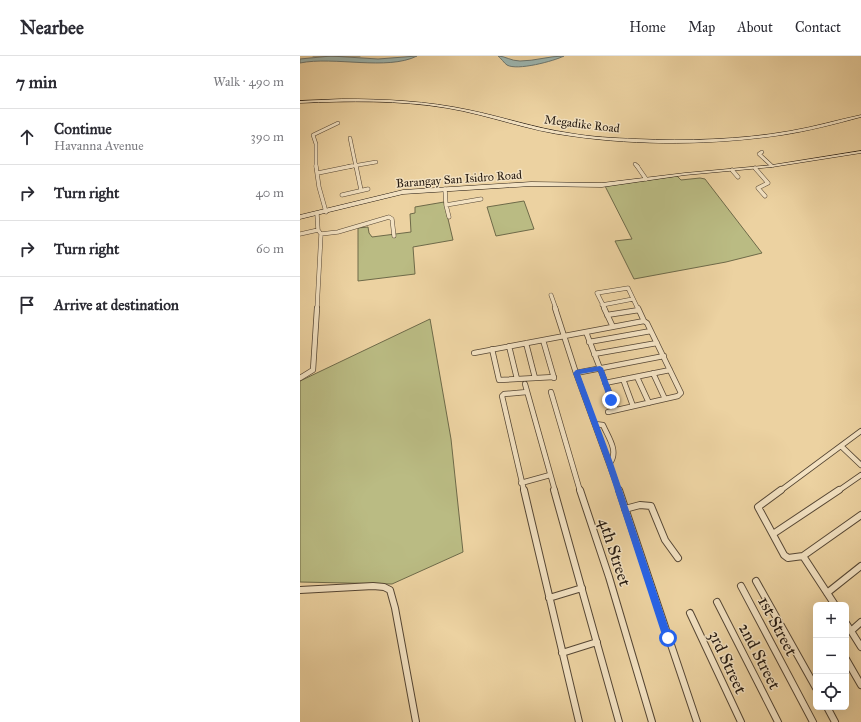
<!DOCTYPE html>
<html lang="en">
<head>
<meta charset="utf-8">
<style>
  :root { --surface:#fff; --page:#f7f7f7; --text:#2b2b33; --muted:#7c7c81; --line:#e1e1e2 }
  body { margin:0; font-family:"IM FELL Great Primer",serif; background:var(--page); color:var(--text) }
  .controls { position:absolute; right:12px; bottom:12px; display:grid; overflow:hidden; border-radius:6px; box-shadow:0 4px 16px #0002 }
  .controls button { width:36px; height:36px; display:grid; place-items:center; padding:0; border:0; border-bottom:1px solid var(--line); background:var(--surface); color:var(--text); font:20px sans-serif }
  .stop { position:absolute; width:12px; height:12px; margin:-9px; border:3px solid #2563eb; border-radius:50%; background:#fff }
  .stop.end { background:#2563eb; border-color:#fff; box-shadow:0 1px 4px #0008 }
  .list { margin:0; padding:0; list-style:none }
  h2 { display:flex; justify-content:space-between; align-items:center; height:52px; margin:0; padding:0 16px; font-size:17px }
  h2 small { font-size:13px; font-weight:400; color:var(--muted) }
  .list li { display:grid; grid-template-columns:26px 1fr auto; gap:12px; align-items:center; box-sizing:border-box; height:56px; padding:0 16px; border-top:1px solid var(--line) }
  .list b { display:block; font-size:15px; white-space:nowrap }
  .list p { margin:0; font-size:13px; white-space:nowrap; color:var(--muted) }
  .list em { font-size:13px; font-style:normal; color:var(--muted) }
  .icon { flex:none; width:22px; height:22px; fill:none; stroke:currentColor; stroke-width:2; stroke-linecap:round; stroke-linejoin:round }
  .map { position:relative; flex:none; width:561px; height:666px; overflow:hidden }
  header { display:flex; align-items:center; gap:24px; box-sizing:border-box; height:56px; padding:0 20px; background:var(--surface); border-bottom:1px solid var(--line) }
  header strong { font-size:19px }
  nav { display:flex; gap:22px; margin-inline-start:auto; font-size:14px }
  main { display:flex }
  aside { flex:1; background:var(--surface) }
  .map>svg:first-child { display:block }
  .green { fill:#babb83; stroke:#6e6a49 }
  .water { fill:#9cb5af; stroke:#6c766f }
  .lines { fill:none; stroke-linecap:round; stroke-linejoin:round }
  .shore { stroke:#60665f; stroke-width:1 }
  .street-far3-casing { stroke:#554634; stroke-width:4 }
  .street-far2-casing { stroke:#554634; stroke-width:4.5 }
  .street-far1-casing { stroke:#554634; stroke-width:6 }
  .street-casing { stroke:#554634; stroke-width:8 }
  .secondary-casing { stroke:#23180f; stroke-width:1 }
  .street-far3 { stroke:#f3e2c2; stroke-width:3 }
  .street-far2 { stroke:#f3e2c2; stroke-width:3.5 }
  .street-far1 { stroke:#f3e2c2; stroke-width:4.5 }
  .street { stroke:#f3e2c2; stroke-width:6 }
  .secondary { fill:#f3e2c2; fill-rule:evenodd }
  .route { fill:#2563eb }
  .labels { text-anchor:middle; stroke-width:3; stroke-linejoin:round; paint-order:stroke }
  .far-street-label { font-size:12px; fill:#23180f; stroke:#f3e2c2 }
  .near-street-label { font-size:17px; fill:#23180f; stroke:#f3e2c2 }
</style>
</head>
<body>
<header>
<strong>Nearbee</strong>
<nav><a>Home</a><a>Map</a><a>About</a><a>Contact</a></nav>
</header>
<main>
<aside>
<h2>7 min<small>Walk · 490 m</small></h2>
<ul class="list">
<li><svg class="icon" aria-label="ahead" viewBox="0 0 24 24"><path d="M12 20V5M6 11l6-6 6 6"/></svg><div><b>Continue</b><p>Havanna Avenue</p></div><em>390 m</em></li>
<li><svg class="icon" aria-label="right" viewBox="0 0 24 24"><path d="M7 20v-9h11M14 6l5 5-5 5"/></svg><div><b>Turn right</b></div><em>40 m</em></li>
<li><svg class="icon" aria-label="right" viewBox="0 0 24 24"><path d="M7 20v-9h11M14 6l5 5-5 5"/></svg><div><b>Turn right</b></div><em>60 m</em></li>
<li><svg class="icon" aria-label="arrive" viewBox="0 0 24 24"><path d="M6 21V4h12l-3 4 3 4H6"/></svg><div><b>Arrive at destination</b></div></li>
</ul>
</aside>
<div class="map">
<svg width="561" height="666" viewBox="0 0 561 666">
  <rect width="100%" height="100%" fill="#ecd2a1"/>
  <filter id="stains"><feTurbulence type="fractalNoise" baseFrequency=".005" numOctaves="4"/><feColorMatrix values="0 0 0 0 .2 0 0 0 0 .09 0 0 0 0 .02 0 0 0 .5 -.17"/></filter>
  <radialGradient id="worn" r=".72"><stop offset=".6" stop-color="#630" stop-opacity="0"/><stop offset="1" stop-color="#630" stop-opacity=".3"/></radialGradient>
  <path class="green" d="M377 120 381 124 400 122 405 123 462 197 426 206 334 223 315 185 332 183 305 130Z
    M224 145 234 173 196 180 187 151Z
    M144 146 153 184 113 191 115 218 58 225V172L68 171 69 177 72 181 111 176 110 158 115 157V151Z
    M130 263 151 383 163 496 92 528 0 526V325Z"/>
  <path class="water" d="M31 0 78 3 117 0C87 15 34 0 0 7V3Z
    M198 0C205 0 211 5 220 5 235 5 249 0 264 0 254 5 217 15 207 9 204 7 201 2 198 0Z"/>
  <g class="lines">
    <path class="shore" d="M13 0H60"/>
    <g class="street-far3-casing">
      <path id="street-far3" d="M50 82 56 111
        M462 96 459 98 472 110
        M335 108 338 111
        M16 111V88L13 79 38 67
        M47 111 76 106"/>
    </g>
    <g class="street-far2-casing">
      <path id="street-far2" d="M16 110 19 131 26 156
        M56 110 61 134
        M337 110 346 123
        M455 112 468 127 458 132 465 140
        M432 114 438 121
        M18 117 52 110
        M145 133 146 149 149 161
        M42 139 68 133
        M146 149 181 143
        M0 178 18 174
        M21 178 38 176 89 161 92 163 94 180
        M251 239 256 253
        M302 249 333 243
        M17 253 21 178 18 174 17 158
        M305 253 297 237 328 232 338 253"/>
    </g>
    <g class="street-far1-casing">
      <path id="street-far1" d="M255 252 276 317 319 435
        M304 252 313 271
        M307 259 339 254
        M286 276 316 354
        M243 284 254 322
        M289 286 351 275
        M226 287 235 322
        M209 290 217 323
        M192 293 199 324 254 321
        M174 297 344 265
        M294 298 357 287
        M276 317 364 300
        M353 317 365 343
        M337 321 349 347
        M0 322 13 314 17 252
        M323 323 333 350
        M305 327 370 314
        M225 328 255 435
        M251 336 280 435
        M308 356 378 340 381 337 347 267 344 265 338 252
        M295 368 303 369C308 381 319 395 310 407
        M541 390 561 409
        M221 427 250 419
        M224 435 202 340 204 338 227 336
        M480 435 561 375
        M538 435 561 419"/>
    </g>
    <g class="street-casing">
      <path id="street" d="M224 434 279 666
        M254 434 319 666
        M280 434 309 521 352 666
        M319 434 397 666
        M481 434 458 451 484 499 488 502 503 500 535 549
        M325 453 340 449 351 450 365 484 378 502
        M473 478 539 434
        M503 500 561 459
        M456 525 516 632
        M441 530 513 666
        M0 534 73 530 84 531 90 534 95 552 116 666
        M527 537 561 510
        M249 542 282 532
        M417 546 478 666
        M390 557 441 666
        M546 567 561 591
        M551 575 561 566
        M262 597 297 586
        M546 603 561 629
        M527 651 535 666"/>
    </g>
    <g class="secondary-casing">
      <path id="secondary" d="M42 43C85 43 127 45 169 54 203 61 235 72 269 77 291 81 314 82 336 83 387 85 439 84 490 75 514 71 537 64 561 59V61C535 68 508 75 482 79 413 89 340 90 271 80 229 75 189 59 147 52 99 44 49 45 0 47V45Z
        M561 95V97L472 111 385 119 302 131 231 130 103 138 0 163V159L103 134 231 126 302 127 385 117 472 109Z"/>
    </g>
    <use href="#street-far3" class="street-far3"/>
    <use href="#street-far2" class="street-far2"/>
    <use href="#street-far1" class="street-far1"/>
    <use href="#street" class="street"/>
    <use href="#secondary" class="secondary"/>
  </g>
  <path class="route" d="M300 310 303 312 315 344 314 346H309L308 344 298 315 280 318 313 407 372 582 371 585 368 586 365 585 363 582 306 407 273 317 276 314Z"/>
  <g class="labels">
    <g class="far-street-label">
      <text transform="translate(282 68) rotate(7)" y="4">Megadike Road</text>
      <text transform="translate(159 123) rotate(-4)" y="4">Barangay San Isidro Road</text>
    </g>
    <g class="near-street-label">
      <text transform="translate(315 496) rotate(72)" y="6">4th Street</text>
      <text transform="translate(478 570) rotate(62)" y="6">1st Street</text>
      <text transform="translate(460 600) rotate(63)" y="6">2nd Street</text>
      <text transform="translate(428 606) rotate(65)" y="6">3rd Street</text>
    </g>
  </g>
  <rect width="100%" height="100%" filter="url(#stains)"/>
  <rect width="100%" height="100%" fill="url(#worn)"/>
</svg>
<div class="controls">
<button>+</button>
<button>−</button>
<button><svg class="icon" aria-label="locate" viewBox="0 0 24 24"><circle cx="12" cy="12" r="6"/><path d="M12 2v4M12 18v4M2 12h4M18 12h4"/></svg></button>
</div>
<div class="stop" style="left:368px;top:582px"></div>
<div class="stop end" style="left:311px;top:344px"></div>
</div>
</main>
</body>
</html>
